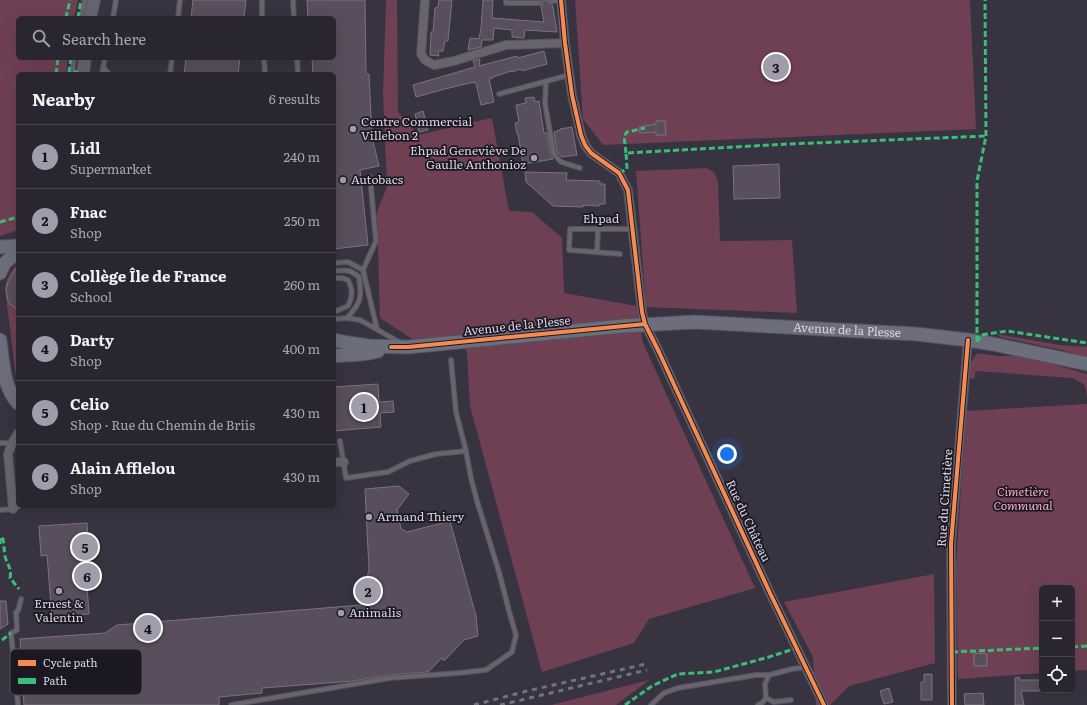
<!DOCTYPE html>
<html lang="en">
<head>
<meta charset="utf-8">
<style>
  :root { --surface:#292631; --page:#35323d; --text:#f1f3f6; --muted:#a5a5ab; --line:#45434d; --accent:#a09cac }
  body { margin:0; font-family:Literata,serif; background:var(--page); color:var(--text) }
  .controls { position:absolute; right:12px; bottom:12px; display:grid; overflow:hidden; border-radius:6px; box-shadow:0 4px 16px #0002 }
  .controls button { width:36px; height:36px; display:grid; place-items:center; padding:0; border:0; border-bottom:1px solid var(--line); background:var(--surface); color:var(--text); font:20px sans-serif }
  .you { position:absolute; left:727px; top:454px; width:14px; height:14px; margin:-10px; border:3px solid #fff; border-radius:50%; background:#1a73e8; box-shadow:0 0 0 6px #1a73e833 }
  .badge { display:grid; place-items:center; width:26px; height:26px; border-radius:50%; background:var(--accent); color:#111; font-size:13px; font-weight:700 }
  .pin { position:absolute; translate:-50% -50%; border:2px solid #fff; box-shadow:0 1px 4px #0006 }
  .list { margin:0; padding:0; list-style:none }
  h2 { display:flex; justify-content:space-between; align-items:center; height:52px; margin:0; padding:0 16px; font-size:17px }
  h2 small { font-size:13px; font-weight:400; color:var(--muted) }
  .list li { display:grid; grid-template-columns:26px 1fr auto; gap:12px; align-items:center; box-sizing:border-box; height:64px; padding:0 16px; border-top:1px solid var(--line) }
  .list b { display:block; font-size:15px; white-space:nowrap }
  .list p { margin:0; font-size:13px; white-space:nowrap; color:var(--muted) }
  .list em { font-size:13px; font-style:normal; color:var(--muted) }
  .icon { flex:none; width:22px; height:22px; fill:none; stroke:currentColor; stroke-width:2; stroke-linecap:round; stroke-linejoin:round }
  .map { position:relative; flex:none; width:1087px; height:705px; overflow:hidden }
  .search { position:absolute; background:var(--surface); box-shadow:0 4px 16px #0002; left:16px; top:16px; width:320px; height:44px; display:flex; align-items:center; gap:10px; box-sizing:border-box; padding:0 14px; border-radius:6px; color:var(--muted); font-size:15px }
  .panel { position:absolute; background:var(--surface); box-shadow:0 4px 16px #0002; left:16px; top:72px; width:320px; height:436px; border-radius:6px }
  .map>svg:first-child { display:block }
  .green { fill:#6f4054 }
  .building { fill:#584e5d; stroke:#7a737f }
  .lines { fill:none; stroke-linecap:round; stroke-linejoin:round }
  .lane-casing { stroke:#54515d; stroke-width:6 }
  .street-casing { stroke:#54515d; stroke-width:10 }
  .secondary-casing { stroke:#54515d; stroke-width:14 }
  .primary-casing { stroke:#54515d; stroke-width:15 }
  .lane { stroke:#67646f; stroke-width:4 }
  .street { stroke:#67646f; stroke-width:8 }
  .secondary { stroke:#67646f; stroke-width:12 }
  .primary { stroke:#6d6e7c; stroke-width:13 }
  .rail { stroke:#74727c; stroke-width:3; stroke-dasharray:5 5; stroke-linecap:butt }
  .quiet { stroke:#3abd76; stroke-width:3; stroke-dasharray:6 3; stroke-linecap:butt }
  .cycleway-casing { stroke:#1b1823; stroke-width:6 }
  .cycleway { stroke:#f68b52; stroke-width:4 }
  .poi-dot { fill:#a09cac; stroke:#1b1823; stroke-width:1.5 }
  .labels { text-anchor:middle; stroke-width:3.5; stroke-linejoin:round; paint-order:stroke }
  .poi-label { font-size:12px; fill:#d8d4e5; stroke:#1b1823; text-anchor:start }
  .street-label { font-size:12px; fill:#d8d4e5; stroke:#1b1823 }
  .park-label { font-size:12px; font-style:italic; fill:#f6acc5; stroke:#1b1823 }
  .key { fill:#1b1823; stroke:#54505d; stroke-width:1 }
  .key-label { font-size:11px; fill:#d8d4e5 }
</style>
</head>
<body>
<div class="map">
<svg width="1087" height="705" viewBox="0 0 1087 705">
  <rect width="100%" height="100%" fill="#373341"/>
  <path class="green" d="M0 0H78L74 18H18V58H68L66 74H18V230L0 236Z
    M386 0H397L398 112 418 135 492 118 509 211 532 212 562 238 564 293 636 306 643 343 755 588 649 619 634 643 542 672 470 406 467 353 460 337 412 339 380 318 377 212 387 187 383 94Z
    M575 0H970L976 129 603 145 583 119Z
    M707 168 715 173 718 183 720 241 792 240 797 313 646 307 636 171Z
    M18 263V383L16 377 5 289C6 279 11 270 18 263Z
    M997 334 1059 345 1087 347V358L1062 350 1000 337Z
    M977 353 996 356H1014L1035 359 1087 374V398L1085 385 1073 378 976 371 974 379 968 378 970 364Z
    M1087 404V670L1072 671V588H1042V673L958 679 956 566 966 411Z
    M934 574 935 663 849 686 830 705H816L813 657 784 602Z
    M649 680 616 705H551Z"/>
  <path class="building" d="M193 0H246L244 18H191Z
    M307 0H365L366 74H369L372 137 379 166 360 170 368 245 334 249V74H313L312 58H334V18H308Z
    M439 0H452L448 41H445L443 51H438L439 56 430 55 431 32H433L435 8 438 7Z
    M483 0H493L492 18 544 22 541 6 543 5V3L542 0H549V3L552 4 553 7 557 32 525 30 524 38 512 37V30L494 28 493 40H482L481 47 468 50 470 38 479 39 481 28Z
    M544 51 547 64 522 71 521 69 512 72 511 71 493 77V78L489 79 494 102 481 105 476 83H474V82L445 89 416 97 413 85 475 67 473 61 480 59 479 66 517 56 518 58Z
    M186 58H240L238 74H184Z
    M534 97 535 102 539 101 544 133H547L551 155 553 159 523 164 518 134H517L515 123 519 122 516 105 526 103 525 98Z
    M423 111 428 130 419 132 415 114Z
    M656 121H665L666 135H656V132L640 133 639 127 656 124Z
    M572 127 577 155 562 157 557 152 554 132 560 130V129Z
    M779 164 780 198 734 199 733 166Z
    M525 172 567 173 566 180 600 181V184H605V204H599V206L583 205V207L553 206 526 182Z
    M18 265V310L10 304 8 301 6 290 8 282Z
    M378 384 379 402 393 401 394 412 380 413 381 427 334 431V387Z
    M399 486 409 494 397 510 401 529 407 532 450 521 476 616 478 636 464 640 444 661 442 658 428 672 389 675 353 681 262 688V693L219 697V705H24L20 639 105 633 117 625 361 605 369 569 365 489Z
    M87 523 91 585 87 586 89 614 52 617 47 555 41 556 39 526Z
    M0 601H6L8 624 0 629Z
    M974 653 987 654V666H974Z
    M924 674H932V700H921V682H924Z
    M1019 677 1020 680H1042V691H1021L1024 705H1015V678Z
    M889 688 893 702 884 704 880 691Z
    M983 693 984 705H965L964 694Z"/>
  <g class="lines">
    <g class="lane-casing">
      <path id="lane" d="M293 0 294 18
        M506 0V3H540
        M552 1 561 0
        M81 18 85 0
        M113 18 116 0
        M178 18 180 0
        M262 18V0
        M264 58 265 74
        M297 58 298 74
        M103 67 109 74
        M72 74 74 58
        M102 74 105 58
        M170 74 172 58
        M546 81 545 104 554 154 561 162 580 168
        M499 94 569 75
        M597 252 598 230
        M620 254 569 250 570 229H632
        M334 263 348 262 363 270 377 329
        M363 270 376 241 370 177
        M334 271C346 270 349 269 359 277 362 298 361 303 347 318
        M334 278H342L348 280C353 291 353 295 348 306L334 312
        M334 319 347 318 360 320 401 343
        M451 360 456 412 466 451
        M0 443H12
        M0 510 13 509 19 506
        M766 698 774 702 791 700
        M18 705 11 633 17 630 16 612 18 611 21 599
        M231 705 390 678 458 673 486 670 512 652 516 635 509 611 499 572 477 501 471 478 466 451 436 454 410 461 388 472 346 478 340 441
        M651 705 664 693 678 688 756 675H769L792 669 800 668 805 666
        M758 705 762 703 766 698 765 684 769 675"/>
    </g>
    <g class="street-casing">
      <path id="street" d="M425 0 421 54 425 60 434 65 454 61 506 45 565 43
        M561 0 565 43 572 95 581 135 585 145 591 153 619 173 628 190 642 312 645 324 659 352 770 593 824 705
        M334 462H344
        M13 509 8 454 12 443 18 433
        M952 705 951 544 968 340"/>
    </g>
    <g class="secondary-casing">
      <path id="secondary" d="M90 18 94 0
        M83 74 85 58"/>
    </g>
    <g class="primary-casing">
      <g id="primary">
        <path d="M0 247 18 246"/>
        <path d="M0 273 4 264 18 251"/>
        <path d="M0 340C3 361 3 387 18 403"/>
        <path id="s1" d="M334 340 348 343 369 346 408 347 623 326 694 322 916 334 968 340 993 344 1087 364"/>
        <path d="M334 356C349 354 364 356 378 351"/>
      </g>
    </g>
    <use href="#lane" class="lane"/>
    <use href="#street" class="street"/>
    <use href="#secondary" class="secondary"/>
    <use href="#primary" class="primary"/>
    <path class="rail" d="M474 705 527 691 646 664
      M500 705 647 670"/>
    <path class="quiet" d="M66 18 70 0
      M78 18 81 0
      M71 58 69 71 77 72V74
      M56 74 58 58
      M626 153 624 136 627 132 645 128
      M619 173 627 169 626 153 789 144 986 136
      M0 222 18 217
      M977 342V181L986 136 985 0
      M977 342 981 335 1007 331 1087 343
      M0 544V537L3 539C4 545 4 550 5 556 7 565 12 567 10 578L19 589
      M2 640 11 633
      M1072 647 1087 646
      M952 652 1042 648
      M625 705 652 686 678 674 714 672 769 657 797 648"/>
    <g class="cycleway-casing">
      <path id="cycleway" d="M561 0 565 43 572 95 581 135 585 145 591 153 619 173 628 190 642 312 645 324 659 352 770 593 824 705
        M391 347H408L645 324
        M952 705 951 544 968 340"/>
    </g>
    <use href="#cycleway" class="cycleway"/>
  </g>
  <g class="poi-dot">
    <circle cx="353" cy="129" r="4"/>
    <circle cx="534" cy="158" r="4"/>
    <circle cx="343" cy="180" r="4"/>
    <circle cx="369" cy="517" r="4"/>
    <circle cx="59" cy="591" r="4"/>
    <circle cx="341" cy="613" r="4"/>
  </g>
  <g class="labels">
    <g class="poi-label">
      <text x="361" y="126">Centre Commercial<tspan x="361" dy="14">Villebon 2</tspan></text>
      <text x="526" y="155" text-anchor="end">Ehpad Geneviève De<tspan x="526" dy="14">Gaulle Anthonioz</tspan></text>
      <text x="351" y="184">Autobacs</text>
      <text x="377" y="521">Armand Thiery</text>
      <text x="59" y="608" text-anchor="middle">Ernest &amp;<tspan x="59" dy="14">Valentin</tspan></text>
      <text x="349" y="617">Animalis</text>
    </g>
    <g class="street-label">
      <text x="601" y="223">Ehpad</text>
      <text transform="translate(517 326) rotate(-6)" y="4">Avenue de la Plesse</text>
      <text dy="4" stroke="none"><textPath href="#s1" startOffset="515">Avenue de la Plesse</textPath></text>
      <text transform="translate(945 498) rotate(-86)" y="4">Rue du Cimetière</text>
      <text transform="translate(748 521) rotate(65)" y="4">Rue du Château</text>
    </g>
    <g class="park-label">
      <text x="1023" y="496">Cimetière<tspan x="1023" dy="14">Communal</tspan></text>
    </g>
  </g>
  <rect x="10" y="649" width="132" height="46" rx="6" class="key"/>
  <rect x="18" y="660" width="18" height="6" fill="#f68b52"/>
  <rect x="18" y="678" width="18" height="6" fill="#3abd76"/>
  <g class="key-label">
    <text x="43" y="667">Cycle path</text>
    <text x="43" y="685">Path</text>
  </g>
</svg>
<div class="controls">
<button>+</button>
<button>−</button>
<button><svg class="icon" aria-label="locate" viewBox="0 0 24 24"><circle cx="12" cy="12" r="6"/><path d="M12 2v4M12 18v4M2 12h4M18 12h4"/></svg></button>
</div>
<div class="you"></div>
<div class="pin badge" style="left:364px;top:407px">1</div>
<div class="pin badge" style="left:368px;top:591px">2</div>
<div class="pin badge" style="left:776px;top:67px">3</div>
<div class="pin badge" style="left:148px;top:628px">4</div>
<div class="pin badge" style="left:85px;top:547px">5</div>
<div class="pin badge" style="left:87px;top:576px">6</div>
<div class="search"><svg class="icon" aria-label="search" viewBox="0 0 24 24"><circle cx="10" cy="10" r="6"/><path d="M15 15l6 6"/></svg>Search here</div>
<section class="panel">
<h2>Nearby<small>6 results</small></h2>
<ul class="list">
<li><span class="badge">1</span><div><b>Lidl</b><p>Supermarket</p></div><em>240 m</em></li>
<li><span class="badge">2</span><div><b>Fnac</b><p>Shop</p></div><em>250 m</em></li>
<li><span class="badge">3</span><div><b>Collège Île de France</b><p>School</p></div><em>260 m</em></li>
<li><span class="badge">4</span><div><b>Darty</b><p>Shop</p></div><em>400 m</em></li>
<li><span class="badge">5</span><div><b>Celio</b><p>Shop · Rue du Chemin de Briis</p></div><em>430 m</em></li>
<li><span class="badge">6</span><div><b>Alain Afflelou</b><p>Shop</p></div><em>430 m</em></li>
</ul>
</section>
</div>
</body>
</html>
